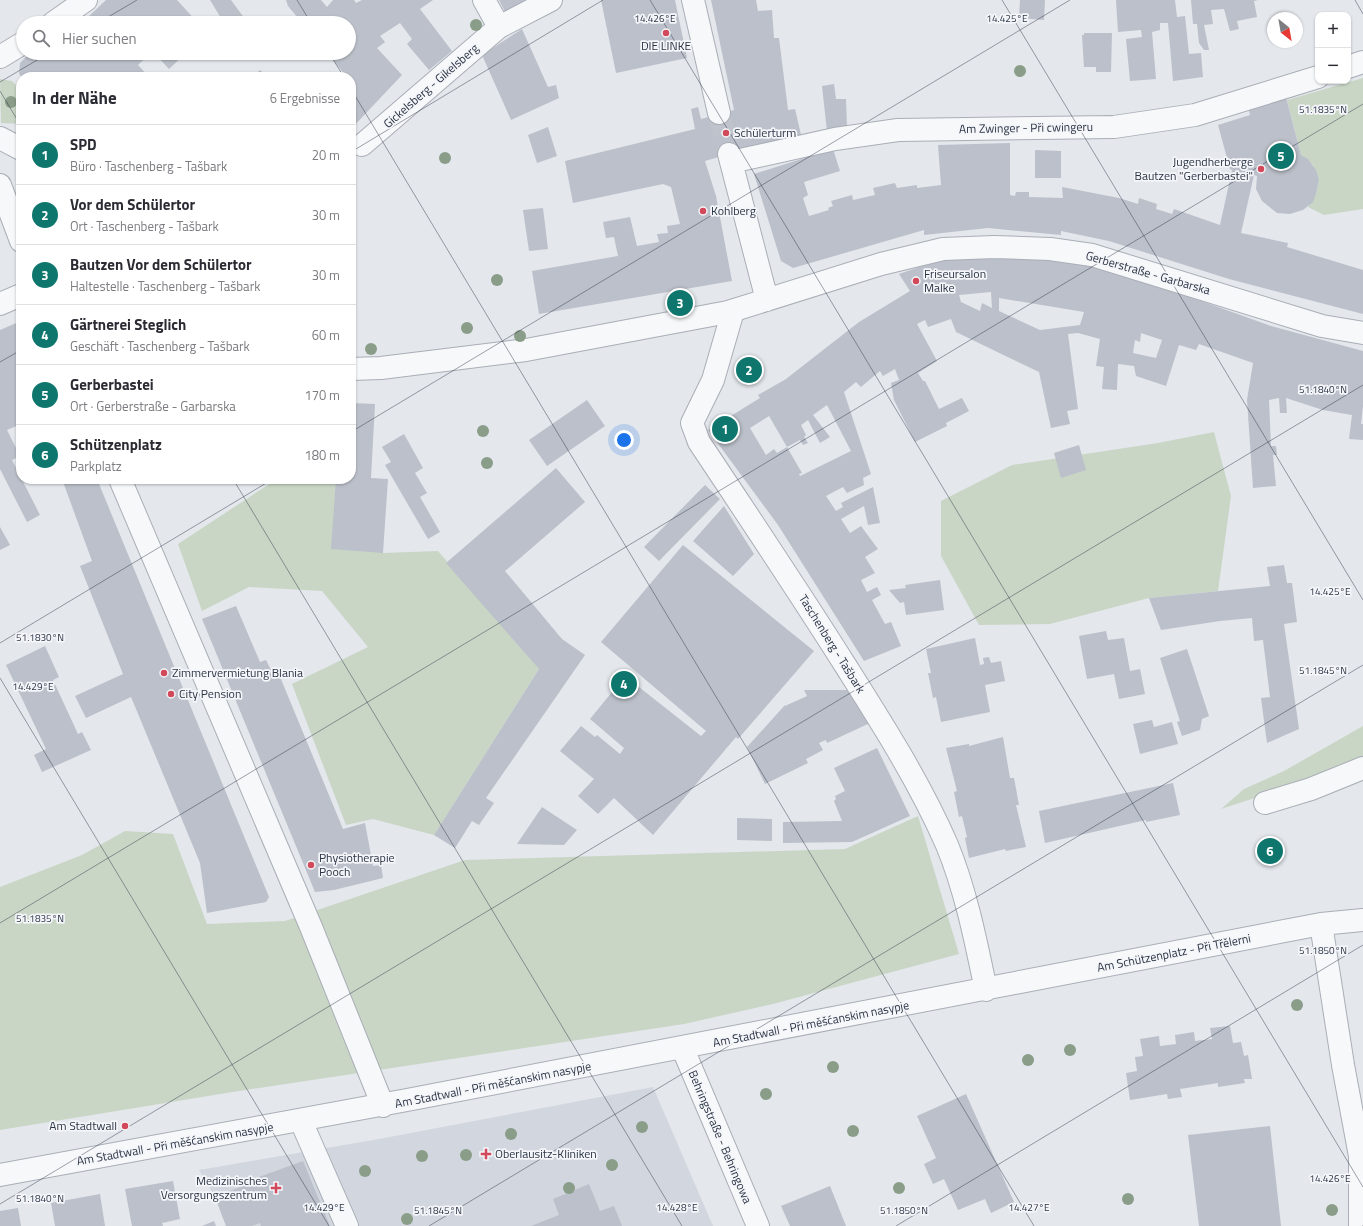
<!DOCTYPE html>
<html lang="de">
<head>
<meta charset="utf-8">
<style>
  :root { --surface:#fff; --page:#f7f7f7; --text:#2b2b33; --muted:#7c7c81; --line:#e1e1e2; --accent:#0f766e }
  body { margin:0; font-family:"Titillium Web",sans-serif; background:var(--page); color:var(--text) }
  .controls { position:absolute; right:12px; top:12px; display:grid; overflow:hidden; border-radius:8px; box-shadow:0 1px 3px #0004 }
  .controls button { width:36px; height:36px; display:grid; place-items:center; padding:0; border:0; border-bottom:1px solid var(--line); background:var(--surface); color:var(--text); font:20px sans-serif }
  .compass { position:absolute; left:1267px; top:12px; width:36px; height:36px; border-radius:50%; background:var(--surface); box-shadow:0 1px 3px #0004; rotate:149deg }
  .you { position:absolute; left:624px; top:440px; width:14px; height:14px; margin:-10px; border:3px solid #fff; border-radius:50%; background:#1a73e8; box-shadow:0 0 0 6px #1a73e833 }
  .badge { display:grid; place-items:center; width:26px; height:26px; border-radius:50%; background:var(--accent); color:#fff; font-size:13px; font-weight:700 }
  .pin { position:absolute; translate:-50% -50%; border:2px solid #fff; box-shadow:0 1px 4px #0006 }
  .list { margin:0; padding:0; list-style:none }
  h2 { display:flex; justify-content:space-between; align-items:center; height:52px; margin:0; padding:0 16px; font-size:17px }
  h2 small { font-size:13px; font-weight:400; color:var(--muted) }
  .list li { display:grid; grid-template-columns:26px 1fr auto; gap:12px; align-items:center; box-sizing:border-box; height:60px; padding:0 16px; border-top:1px solid var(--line) }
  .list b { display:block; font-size:15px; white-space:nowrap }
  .list p { margin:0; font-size:13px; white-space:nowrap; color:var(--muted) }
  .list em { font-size:13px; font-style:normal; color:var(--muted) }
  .icon { flex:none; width:22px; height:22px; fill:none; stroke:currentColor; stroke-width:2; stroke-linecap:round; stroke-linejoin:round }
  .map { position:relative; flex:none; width:1363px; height:1226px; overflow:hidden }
  .search { position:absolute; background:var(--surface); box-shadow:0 1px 3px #0004; left:16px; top:16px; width:340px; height:44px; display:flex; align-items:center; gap:10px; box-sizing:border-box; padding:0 14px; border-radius:22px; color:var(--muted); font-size:15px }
  .panel { position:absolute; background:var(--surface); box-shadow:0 1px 3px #0004; left:16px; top:72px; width:340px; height:412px; border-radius:16px }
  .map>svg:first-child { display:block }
  .built { fill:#d2d6de }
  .green { fill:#c9d6c5 }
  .building { fill:#bbc0ca; fill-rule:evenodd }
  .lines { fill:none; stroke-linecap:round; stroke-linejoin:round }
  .minor-tunnel { stroke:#bfc3cb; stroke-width:22; stroke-dasharray:22 11; stroke-linecap:butt }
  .minor-casing { stroke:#a9aeb7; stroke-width:24 }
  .minor { stroke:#f7f8fa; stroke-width:22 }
  .tree { fill:#899d89 }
  .ticks { fill:none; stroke:#2b3445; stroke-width:1; stroke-opacity:0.45 }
  .poi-dot { fill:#d1495b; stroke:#f4f6f9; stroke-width:1.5 }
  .labels { text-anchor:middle; stroke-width:3.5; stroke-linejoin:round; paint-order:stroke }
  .poi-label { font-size:12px; fill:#2b3445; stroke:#f4f6f9; text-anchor:start }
  .street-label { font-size:12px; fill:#2b3445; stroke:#f4f6f9 }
  .ticks-label { font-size:10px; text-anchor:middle; fill:#2b3445; stroke:#f4f6f9; stroke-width:3.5; stroke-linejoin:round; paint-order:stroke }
</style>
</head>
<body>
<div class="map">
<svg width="1363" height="1226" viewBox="0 0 1363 1226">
  <rect width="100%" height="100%" fill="#e4e7ec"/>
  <path class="built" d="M653 1087 713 1226H226L215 1197 199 1170 379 1139Z"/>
  <path class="green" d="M1363 78V209L1324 215 1308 207 1316 194 1319 180 1313 165 1301 155 1287 100Z
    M0 79 12 81 21 90V124L1 123Z
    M1214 432 1231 496 1218 591 1149 598 1050 624 979 625 941 556V501L1012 465 1158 443Z
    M277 479H336L383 553 438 551 539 669 434 835 373 819 346 825 292 684 368 647 322 591 249 587 202 611 178 544Z
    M1363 726V757L1267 794 1221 809 1244 789 1284 771Z
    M918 816 959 954 773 1004 684 1024 245 1090 0 1130V887L82 855 125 831 173 834 207 924 285 921 465 860 845 849Z"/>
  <path class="building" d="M106 0H177L198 23H74L83 14 87 18Z
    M210 0H231L248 23H224Z
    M286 0H321L327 7 333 0H354L356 3 362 0H433L420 9 452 51 429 70 407 44 412 39 400 23 380 36 385 42 377 48 402 75 351 129V77H347L327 53H349V23H302L288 6Z
    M499 0H526L505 12Z
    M601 0H675L687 58 616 73Z
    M711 0H756L758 11 772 10 774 38H779L788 110 795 109 802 139 729 154 705 161 716 196 732 281 539 314 532 271 618 256 614 237 606 238 603 222 630 217 637 246 659 242 657 234 668 233 667 226 680 224 671 187 663 184 573 203 565 161 695 129 691 109 698 107 701 119 734 110Z
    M1020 0H1045L1044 20 1019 18Z
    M1116 0H1175L1177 17 1185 16 1189 54 1201 53 1203 77 1173 81 1168 23H1160V30L1152 32 1156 79 1130 81 1126 39 1142 37 1141 30 1118 32Z
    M1191 0H1258L1254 1 1257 17 1237 21 1239 29 1230 31 1224 9 1211 10 1213 24 1204 25 1209 50H1204L1199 43 1197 24H1193Z
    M522 29 548 87 556 85 559 98 511 120 482 55Z
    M1084 33H1112L1111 72H1096V67H1084L1082 35H1084Z
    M41 53H150L138 65 149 77H22L19 74 20 63 29 54Z
    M154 53H186L169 69Z
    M260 70 268 77H253Z
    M834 84 836 99H846L847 128 827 131 822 86Z
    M1286 97 1301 155 1308 159 1316 170 1319 180 1316 194 1313 202 1303 210 1290 214 1277 213 1262 201 1256 189 1257 176 1254 175 1241 233 1288 243 1287 247 1363 270V314L1229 279 1109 241 1061 231V235L988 228 924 235V230L793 268 781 261 754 174 833 149 840 171 804 182 808 195 803 198 809 216 829 210 828 208 833 206 831 201 852 195 853 200 875 195 873 188 895 183 897 188 917 185V188L941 185 938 145 1010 143V195L1015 196 1016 192H1029V197L1063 198 1062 187 1119 198 1138 204 1139 198 1157 204 1156 209 1172 214 1174 209 1220 225 1232 170 1230 169 1218 125 1250 115 1248 107Z
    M548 127 557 156 537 163 528 135Z
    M1035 150 1061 151V178H1035Z
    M543 208 548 249 529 251 523 210Z
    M994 252 1095 267 1179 293 1271 326 1363 351V406L1361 424H1363V440L1349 439 1352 415 1323 410 1286 398 1287 413H1280L1279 398 1269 400 1271 446H1276L1277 455H1273L1276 486 1253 488 1247 400 1253 363 1199 344 1196 350 1179 345 1166 386 1136 376 1134 366 1118 364 1117 390 1102 389 1104 367 1096 366 1100 339 1078 333 1068 334 1078 409 1067 411 1070 424 1051 428 1039 372 956 332 951 319 928 327 925 320 917 324 937 361 918 373 923 381H925L939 409 962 398 969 411 946 423 947 426 915 442 894 400 891 383 899 380 895 369 883 376 880 371 861 387 856 382 844 392 871 474 863 478 864 485 847 493 843 487 826 496 836 511 843 507 841 503 873 487 880 523 868 525 864 506 841 519 850 533 861 526 878 549 865 557 875 573 861 580 867 592 877 587 881 595 872 600 885 624 891 622 901 646 864 661 778 525 708 430 760 398 758 395 786 379 859 322 910 291 899 274 942 259ZM991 292 992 308 982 303 980 311 961 302 959 295ZM999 298 1084 312 1080 325 1040 330 999 311ZM1141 333 1162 340 1156 358 1133 353 1135 340 1140 342ZM827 405 851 451 800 476 799 474 802 473 787 447 800 440 803 445 808 443 804 437 806 435 801 425 808 420 820 443 830 437 813 415ZM769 416 787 447 777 453 774 449 766 455 750 428Z
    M21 321V424L7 430 20 456 12 460 40 515 27 522 0 469V330Z
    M587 400 605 426 547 466 529 440Z
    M351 403 375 404 371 478 388 479 383 553 331 549 336 479H351Z
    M404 434 423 468 415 473 427 493 420 497 440 532 428 539 385 465 391 462 382 447Z
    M1079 445 1086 470 1061 478 1054 453Z
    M556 468 585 502 505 571 562 639 585 655 486 798 494 803 479 825 472 821 455 848 434 835 539 669 446 563Z
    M62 479H97L269 897 266 902 207 913 200 863 131 697 86 718 75 696 123 674 80 566 92 561Z
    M705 485 720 499 659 561 644 547Z
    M724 506 754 554 733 576 693 541Z
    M0 527 10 545 0 550Z
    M683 545 814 651 738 739 736 737 653 835 614 798 598 814 578 796 594 779 560 751 581 726 595 737 597 735 620 754 624 748 590 719 625 676 701 736 706 731 601 642Z
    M1284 565 1287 583H1292L1297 622 1284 624 1299 729 1267 743 1261 698 1270 697 1263 640 1254 641 1252 618 1220 621 1161 630 1149 598 1270 586 1267 567Z
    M940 580 944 610 906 615 904 602 900 603 889 590 906 588 905 585Z
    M236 606 260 662 266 660 273 674 278 672 343 829 365 823 373 866 381 865 383 878 334 890 315 892 202 619Z
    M1106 631 1108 640 1124 638 1130 671 1140 669 1145 694 1119 699 1114 674 1087 679 1079 636Z
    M975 638 980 665 984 664 983 658 989 657 991 663 1001 661 1005 681 985 685 990 712 941 722 936 697 933 698 928 673H931L926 649Z
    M45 646 59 677 53 680 78 734 82 732 91 750 42 772 34 755 46 749 6 665Z
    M1187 649 1209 716 1202 719 1200 730 1182 736 1177 722 1180 721 1160 658Z
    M804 690H854L870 723 827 743 826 740 819 743 823 750 806 759 808 763 765 784 747 747 785 705V706L807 696Z
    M1152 720 1154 727 1172 722 1178 744 1140 754 1133 724Z
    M1003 737 1010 778H1014L1019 805H1016L1026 847 1006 851 1005 849 969 858 965 838 967 837 962 816 959 817 954 792 957 791 946 748 969 744V746Z
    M877 748 910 816 852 842 783 843V822L842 821 834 801 836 799 835 796 845 791 834 768Z
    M1173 783 1180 815 1146 822V820L1045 843 1039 811Z
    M542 807 577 830 564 845 517 844Z
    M737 818 772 819V841L737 840Z
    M1230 1026 1233 1043 1241 1042 1244 1056 1248 1055 1252 1079H1244L1245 1083 1218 1087V1083L1180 1089 1182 1097 1168 1099 1167 1094 1130 1100 1126 1073 1137 1071 1135 1057 1143 1056 1140 1039 1159 1036 1160 1046 1176 1044 1175 1035 1194 1032 1195 1041 1212 1039 1210 1028Z
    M966 1094 1014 1202 991 1213 985 1199 958 1210 944 1179 933 1184 924 1164 936 1158 917 1116Z
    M1270 1126 1281 1226H1199L1188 1135Z
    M303 1161 330 1226H261L260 1223 252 1226H226L215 1197 260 1179 259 1177Z
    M173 1181 180 1219 162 1223 163 1226H132L125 1189Z
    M589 1184 600 1211 614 1206 622 1226H531L559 1215 553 1199Z
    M830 1186 846 1226H790L781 1206Z
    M100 1194 105 1226H55L51 1203Z
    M18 1208 21 1226H0V1211Z
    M214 1221 216 1226H202Z"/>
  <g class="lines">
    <path class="minor-tunnel" d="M719 113 729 154"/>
    <g class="minor-casing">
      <path id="minor" d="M484 0 499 27
        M693 0 719 113
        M53 23 86 0
        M0 57 23 43
        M1348 67 1363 62
        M0 138 21 149
        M362 145 499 27 551 0
        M729 154 767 300
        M731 162 835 139 898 130 1114 127 1195 115 1318 77
        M0 185 21 241
        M0 304 21 295
        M733 311 713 380 692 423 699 442C749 517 799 592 847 668 883 725 920 783 947 845 966 891 976 942 986 990
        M351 369 381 368 526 350 728 312 881 264 943 249 994 247 1050 249 1092 255 1322 326 1363 333
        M120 479 311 927 383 1106
        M1265 803 1311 789 1363 768
        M1321 924 1343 1065 1360 1156V1226
        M683 1049 758 1226
        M301 1121 347 1226
        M0 1175C441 1095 881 1011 1321 924L1363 920"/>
    </g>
    <use href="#minor" class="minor"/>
  </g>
  <g class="tree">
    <circle cx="476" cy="25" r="6"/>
    <circle cx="1020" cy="71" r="6"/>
    <circle cx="11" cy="102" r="6"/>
    <circle cx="445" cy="158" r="6"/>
    <circle cx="497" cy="280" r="6"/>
    <circle cx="467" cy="328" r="6"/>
    <circle cx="520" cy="336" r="6"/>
    <circle cx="371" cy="349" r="6"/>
    <circle cx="483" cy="431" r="6"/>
    <circle cx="487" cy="463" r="6"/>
    <circle cx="1297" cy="1005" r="6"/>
    <circle cx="1070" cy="1050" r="6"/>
    <circle cx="1028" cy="1060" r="6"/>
    <circle cx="833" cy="1067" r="6"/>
    <circle cx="766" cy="1094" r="6"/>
    <circle cx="642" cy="1127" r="6"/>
    <circle cx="853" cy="1131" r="6"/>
    <circle cx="511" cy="1134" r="6"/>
    <circle cx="466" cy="1155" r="6"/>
    <circle cx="422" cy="1156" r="6"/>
    <circle cx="612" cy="1165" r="6"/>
    <circle cx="365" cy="1171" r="6"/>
    <circle cx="569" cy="1188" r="6"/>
    <circle cx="899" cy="1188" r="6"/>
    <circle cx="1128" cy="1199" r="6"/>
    <circle cx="1332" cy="1210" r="6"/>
    <circle cx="407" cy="1219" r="6"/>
  </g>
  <path class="ticks" d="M297 0 311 23M650 0 1363 1187M1002 0 1363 600M1355 0 1363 14M98 23 137 0M329 53 344 77M0 82 49 53M351 89 1034 1226M0 91 21 126M351 152 603 0M0 362 21 350M351 432 1070 0M233 479 682 1226M0 643 273 479M0 678 329 1226M0 923 1363 104M0 1204 1363 385M429 1226 1363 665M896 1226 1363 945M1362 1226H1363"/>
  <g class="poi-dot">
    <circle cx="666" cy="33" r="4"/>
    <circle cx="726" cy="133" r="4"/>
    <circle cx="1261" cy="169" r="4"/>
    <circle cx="703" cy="211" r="4"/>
    <circle cx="916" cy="281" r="4"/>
    <circle cx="164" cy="673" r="4"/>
    <circle cx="171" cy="694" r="4"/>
    <circle cx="311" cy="865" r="4"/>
    <circle cx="125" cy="1126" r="4"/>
    <path d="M484 1148h4v4h4v4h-4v4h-4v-4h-4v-4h4z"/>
    <path d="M274 1182h4v4h4v4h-4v4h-4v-4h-4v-4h4z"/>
  </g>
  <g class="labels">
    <g class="poi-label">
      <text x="666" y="50" text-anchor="middle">DIE LINKE</text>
      <text x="734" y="137">Schülerturm</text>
      <text x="1253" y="166" text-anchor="end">Jugendherberge<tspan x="1253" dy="14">Bautzen "Gerberbastei"</tspan></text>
      <text x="711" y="215">Kohlberg</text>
      <text x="924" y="278">Friseursalon<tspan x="924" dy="14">Malke</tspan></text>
      <text x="172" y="677">Zimmervermietung Blania</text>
      <text x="179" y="698">City Pension</text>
      <text x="319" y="862">Physiotherapie<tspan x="319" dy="14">Pooch</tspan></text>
      <text x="117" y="1130" text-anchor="end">Am Stadtwall</text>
      <text x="495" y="1158">Oberlausitz-Kliniken</text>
      <text x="267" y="1185" text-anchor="end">Medizinisches<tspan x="267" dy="14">Versorgungszentrum</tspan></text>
    </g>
    <g class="street-label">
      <text transform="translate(431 86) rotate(-41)" y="4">Gickelsberg - Gikelsberg</text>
      <text transform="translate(1026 128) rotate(-1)" y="4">Am Zwinger - Při cwingeru</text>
      <text transform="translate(1148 273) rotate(16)" y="4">Gerberstraße - Garbarska</text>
      <text transform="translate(832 644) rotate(58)" y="4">Taschenberg - Tašbark</text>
      <text transform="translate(1174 953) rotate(-11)" y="4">Am Schützenplatz - Při Třělerni</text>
      <text transform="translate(811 1024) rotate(-11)" y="4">Am Stadtwall - Při měšćanskim nasypje</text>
      <text transform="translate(493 1085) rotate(-11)" y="4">Am Stadtwall - Při měšćanskim nasypje</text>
      <text transform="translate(720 1137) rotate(67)" y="4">Behringstraße - Behringowa</text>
      <text transform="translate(175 1144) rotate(-10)" y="4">Am Stadtwall - Při měšćanskim nasypje</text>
    </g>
  </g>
  <g class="ticks-label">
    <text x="655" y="22">14.426°E</text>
    <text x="1007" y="22">14.425°E</text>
    <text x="1323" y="113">51.1835°N</text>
    <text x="1323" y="393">51.1840°N</text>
    <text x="1330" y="595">14.425°E</text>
    <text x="40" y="641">51.1830°N</text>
    <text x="1323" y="674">51.1845°N</text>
    <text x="33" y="690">14.429°E</text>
    <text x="40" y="922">51.1835°N</text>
    <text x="1323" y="954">51.1850°N</text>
    <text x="1330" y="1182">14.426°E</text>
    <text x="40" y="1202">51.1840°N</text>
    <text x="324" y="1211">14.429°E</text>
    <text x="677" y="1211">14.428°E</text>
    <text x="1029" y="1211">14.427°E</text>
    <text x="438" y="1214">51.1845°N</text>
    <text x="904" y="1214">51.1850°N</text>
  </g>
</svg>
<div class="controls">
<button>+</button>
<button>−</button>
</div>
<svg class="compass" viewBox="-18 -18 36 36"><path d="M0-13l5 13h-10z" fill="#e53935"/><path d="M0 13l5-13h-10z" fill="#7c7c81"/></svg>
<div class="you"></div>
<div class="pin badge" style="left:725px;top:429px">1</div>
<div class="pin badge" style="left:749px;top:370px">2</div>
<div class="pin badge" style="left:680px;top:303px">3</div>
<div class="pin badge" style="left:624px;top:684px">4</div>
<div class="pin badge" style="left:1281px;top:156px">5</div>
<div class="pin badge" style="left:1270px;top:851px">6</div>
<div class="search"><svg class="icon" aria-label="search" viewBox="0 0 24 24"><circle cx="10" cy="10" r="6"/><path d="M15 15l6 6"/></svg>Hier suchen</div>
<section class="panel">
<h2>In der Nähe<small>6 Ergebnisse</small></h2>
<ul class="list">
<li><span class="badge">1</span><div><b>SPD</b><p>Büro · Taschenberg - Tašbark</p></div><em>20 m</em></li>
<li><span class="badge">2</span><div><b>Vor dem Schülertor</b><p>Ort · Taschenberg - Tašbark</p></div><em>30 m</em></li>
<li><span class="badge">3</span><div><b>Bautzen Vor dem Schülertor</b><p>Haltestelle · Taschenberg - Tašbark</p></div><em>30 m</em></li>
<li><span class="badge">4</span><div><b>Gärtnerei Steglich</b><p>Geschäft · Taschenberg - Tašbark</p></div><em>60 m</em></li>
<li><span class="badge">5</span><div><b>Gerberbastei</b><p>Ort · Gerberstraße - Garbarska</p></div><em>170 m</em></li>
<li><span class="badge">6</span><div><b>Schützenplatz</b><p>Parkplatz</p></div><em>180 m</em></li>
</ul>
</section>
</div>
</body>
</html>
